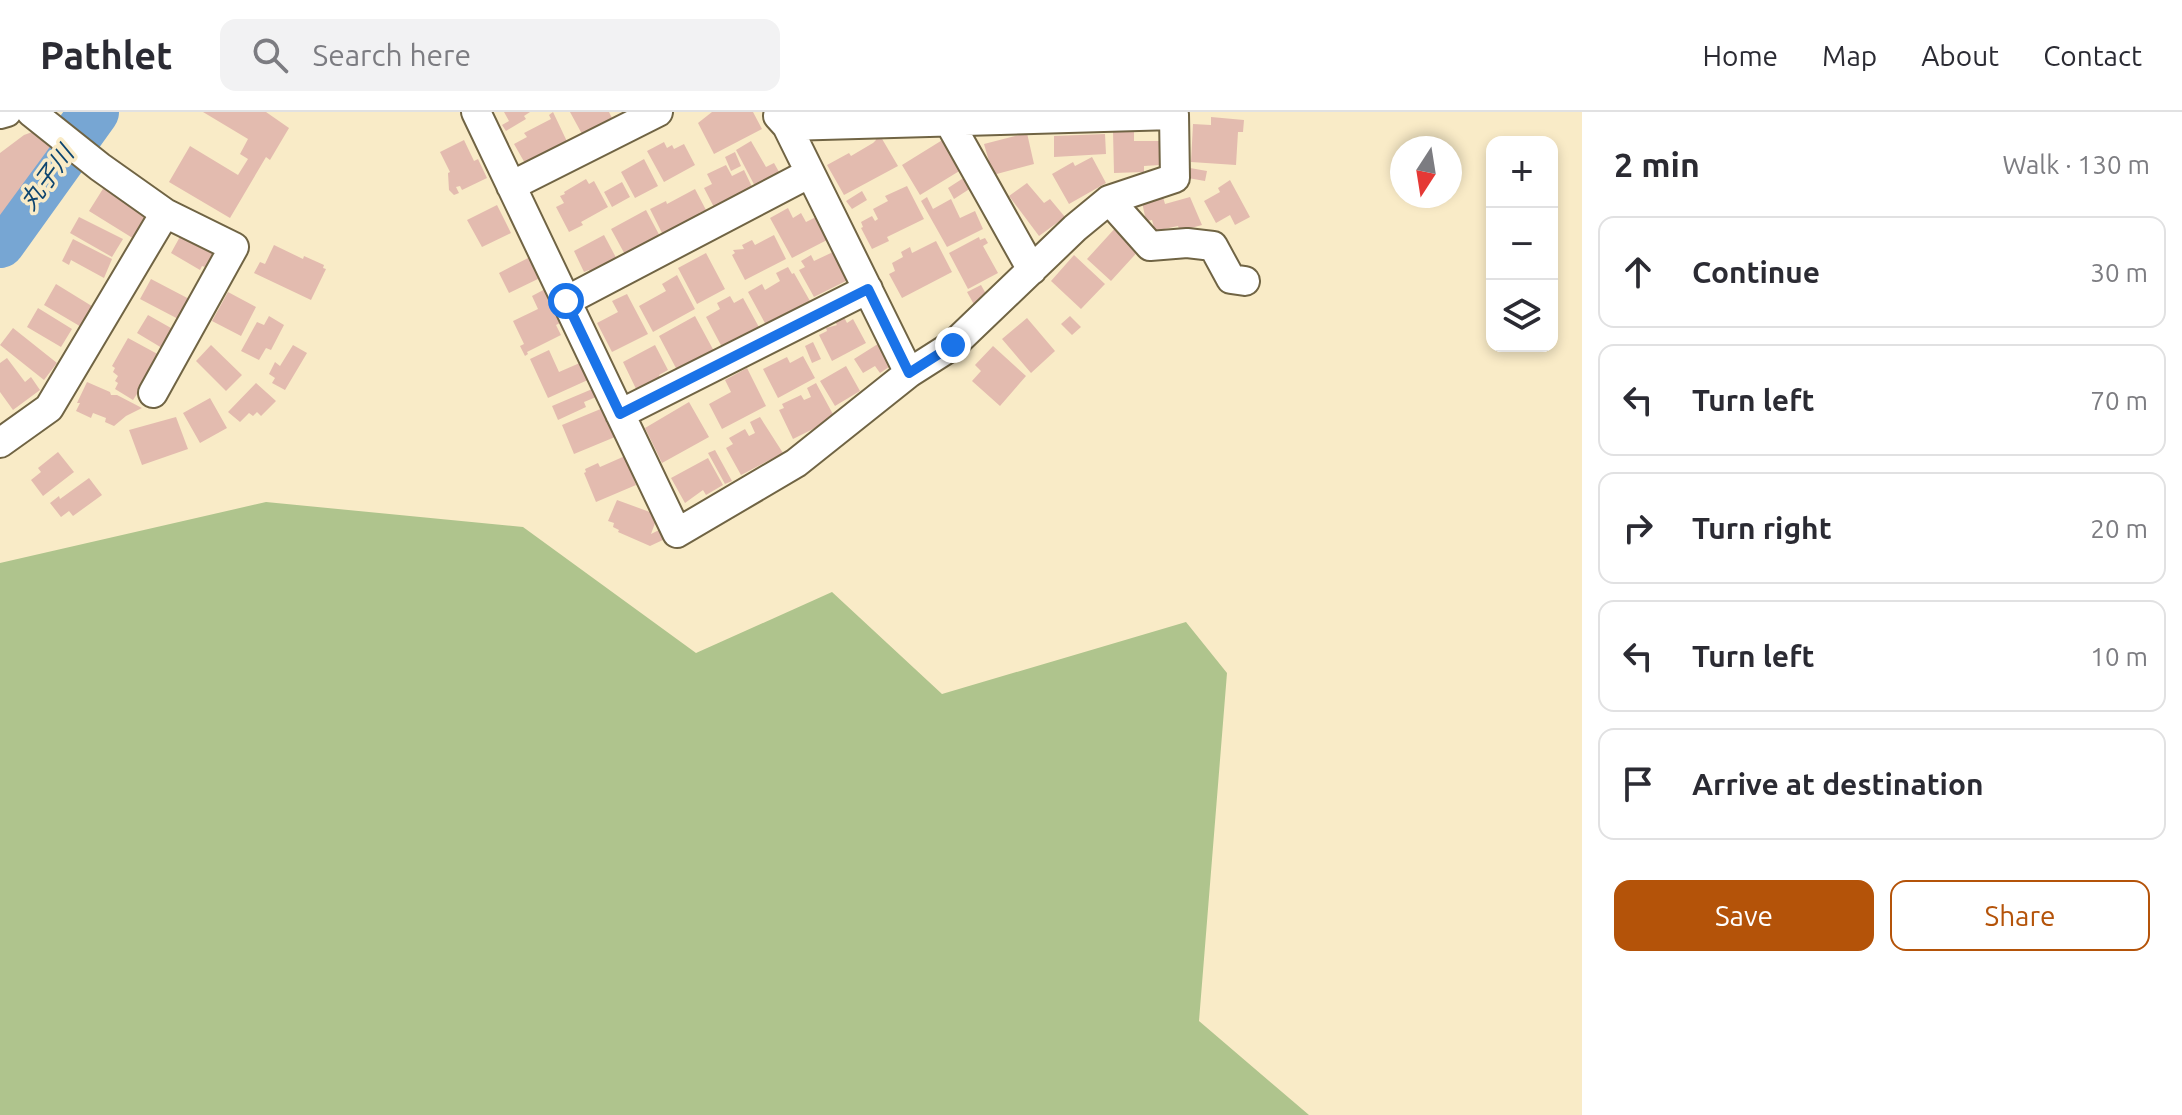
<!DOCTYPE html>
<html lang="en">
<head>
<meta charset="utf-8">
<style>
  :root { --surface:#fff; --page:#f2f2f3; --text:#2b2b33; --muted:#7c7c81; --line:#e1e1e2; --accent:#b45309 }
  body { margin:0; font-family:Ubuntu,"Noto Sans JP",sans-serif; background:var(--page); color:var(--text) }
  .controls { position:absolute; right:24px; top:24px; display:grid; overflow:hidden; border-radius:16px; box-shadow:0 4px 12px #0003 }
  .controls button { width:72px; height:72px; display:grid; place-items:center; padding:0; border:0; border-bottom:2px solid var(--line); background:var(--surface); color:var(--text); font:40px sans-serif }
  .compass { position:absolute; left:1390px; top:24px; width:72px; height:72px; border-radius:50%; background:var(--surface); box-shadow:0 4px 12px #0003; rotate:192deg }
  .stop { position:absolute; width:24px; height:24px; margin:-18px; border:6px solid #1a73e8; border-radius:50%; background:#fff }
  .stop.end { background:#1a73e8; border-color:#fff; box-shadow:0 2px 8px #0008 }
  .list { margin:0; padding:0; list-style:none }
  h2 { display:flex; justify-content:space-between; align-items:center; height:104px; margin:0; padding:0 32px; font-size:34px }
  h2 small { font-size:26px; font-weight:400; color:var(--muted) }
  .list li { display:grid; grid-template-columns:52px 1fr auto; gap:24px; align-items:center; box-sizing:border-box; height:112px; margin:0 16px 16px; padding:0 16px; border:2px solid var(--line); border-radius:16px }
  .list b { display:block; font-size:30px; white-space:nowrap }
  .list em { font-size:26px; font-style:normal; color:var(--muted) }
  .actions { display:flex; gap:16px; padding:24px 32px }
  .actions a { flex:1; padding:18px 0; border:2px solid var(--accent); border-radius:16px; text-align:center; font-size:28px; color:var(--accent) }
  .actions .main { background:var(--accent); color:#fff }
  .icon { flex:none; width:44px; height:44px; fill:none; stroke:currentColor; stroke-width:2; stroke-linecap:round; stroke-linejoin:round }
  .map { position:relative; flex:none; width:1582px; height:1003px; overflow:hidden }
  header { display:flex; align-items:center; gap:48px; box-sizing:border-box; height:112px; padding:0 40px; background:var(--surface); border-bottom:2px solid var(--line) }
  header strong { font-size:38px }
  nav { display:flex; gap:44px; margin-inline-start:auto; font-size:28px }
  .search { width:560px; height:72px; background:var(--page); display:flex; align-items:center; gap:20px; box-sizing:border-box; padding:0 28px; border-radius:16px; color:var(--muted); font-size:30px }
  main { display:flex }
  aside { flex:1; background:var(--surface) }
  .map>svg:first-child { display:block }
  .green { fill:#afc48d }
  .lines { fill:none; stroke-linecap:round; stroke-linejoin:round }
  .river { stroke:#77a6d3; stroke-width:50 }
  .building { fill:#e3bbaf }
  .minor-casing { stroke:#706444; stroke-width:32 }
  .minor { stroke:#fff; stroke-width:28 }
  .route { stroke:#1a73e8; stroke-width:10 }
  .labels { text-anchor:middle; stroke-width:7; stroke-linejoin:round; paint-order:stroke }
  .water-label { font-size:24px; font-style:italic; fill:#0e456f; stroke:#f9ebc7 }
</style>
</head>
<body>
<header>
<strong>Pathlet</strong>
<div class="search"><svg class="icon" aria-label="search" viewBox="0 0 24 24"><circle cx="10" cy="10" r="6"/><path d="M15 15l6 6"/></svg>Search here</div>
<nav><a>Home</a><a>Map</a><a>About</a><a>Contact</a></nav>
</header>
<main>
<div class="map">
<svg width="1582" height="1003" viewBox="0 0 1582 1003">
  <rect width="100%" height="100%" fill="#f9ebc7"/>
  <path class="green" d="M266 390 523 415 696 541 832 480 942 582 1186 510 1227 561 1199 909 1309 1003H0V451Z"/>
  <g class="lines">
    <path class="river" d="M0 131 94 0"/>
  </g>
  <path class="building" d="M203 0H266L289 16 270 48 266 45 230 106 169 70 190 34 238 63 248 47 240 42 248 27Z
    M504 0H530L524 4 526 7 506 19 502 13 509 9Z
    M553 0 572 40 530 60 514 32 527 25 524 21 551 7 549 3Z
    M570 0H609L612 6 582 22Z
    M712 0H753L762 17 714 42 698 11Z
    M1211 5 1244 8 1243 20H1238L1236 53 1191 50 1193 12 1211 13Z
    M35 19 52 32 0 103V41L24 23Z
    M1113 19H1134V29H1165V49H1159L1160 53 1144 54V60L1114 61Z
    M878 20 898 54 844 83 827 53 849 41 851 44 873 31 876 28 874 23Z
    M1027 21 1034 52 993 63 984 32Z
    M1105 22 1106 42 1054 45V24Z
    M944 27 961 58 920 83 902 53Z
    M464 28 474 49 478 47 487 66 462 78 460 74 456 75 459 81 454 83 449 78 448 61 450 60 440 40Z
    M751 29 766 55 774 51 783 67 758 80 736 38Z
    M664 30 667 36 672 33 674 37 684 32 695 53 664 70 647 39Z
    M735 40 741 54 731 59 725 45Z
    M1092 45 1106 71 1069 92 1052 62 1073 50 1075 54Z
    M644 47 658 74 635 86 621 60Z
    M726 53 732 64 744 58 754 79 716 99 704 76 712 72 707 62Z
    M1190 56 1207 59 1205 69 1188 66Z
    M965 65 971 76 954 87 948 76Z
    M586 67 589 72 594 69 608 95 581 110 583 113 569 120 556 95 564 91 560 84 565 82 564 80Z
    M1230 68 1250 105 1235 113 1230 103 1216 111 1204 89 1220 80 1218 76Z
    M622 70 630 85 612 95 604 80Z
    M1027 71 1044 91 1050 87 1065 105 1039 124 1009 84Z
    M106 72 151 101 139 130 89 99Z
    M907 74 924 107 887 125 889 129 872 137 861 116 863 115 861 110 872 104 875 109 878 107 873 97 888 89 885 84Z
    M695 77 706 98 699 101 703 108 665 127 650 97 666 89 667 92Z
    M862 79 867 88 852 97 846 89Z
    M927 85 933 97 951 87 960 106 975 99 983 117 947 135 921 89Z
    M1163 85 1165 92 1190 85 1202 113 1180 119 1178 114 1155 119 1152 108 1146 109 1142 90Z
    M497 93 511 121 482 135 467 108Z
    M788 96 793 106 801 101 806 110 816 105 827 128 792 146 770 106Z
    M646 98 663 130 628 148 611 117Z
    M79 105 123 127 112 145 70 121Z
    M1118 113 1142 135 1111 169 1087 147Z
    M182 121 219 142 206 163 202 161 205 155 202 154 200 158 171 141Z
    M604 123 621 155 594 167 589 158 584 160 574 139Z
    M774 123 786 147 745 168 732 143 735 141 733 138 744 137 742 133 752 128 755 133Z
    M979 125 980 128 985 126 988 131 983 134 998 161 968 177 949 141Z
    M73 127 112 147 104 166 71 148 69 153 62 149Z
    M936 129 952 160 902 186 889 162 895 159 892 151 903 145 901 140 910 135 912 141Z
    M274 133 303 147 304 144 324 153 323 156 326 157 311 188 254 161 260 150 265 152Z
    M833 140 848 168 814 185 799 158 805 155 801 149 811 143 814 149Z
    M706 141 725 177 697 192 678 156Z
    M1074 143 1105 172 1081 197 1051 169Z
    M532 144 542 165 509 181 499 161Z
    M788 155 792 162 794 161 810 189 766 213 748 180 762 172 765 178 780 169 776 161Z
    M677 163 695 197 653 220 639 194 666 179 662 172Z
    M151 167 193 189 182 209 140 187Z
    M56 172 95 196 83 216 44 193Z
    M981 173 990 189 976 196 967 180Z
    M547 176 562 210 556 213 561 223 527 240 528 242 525 244 520 234 524 232 513 209 538 197 532 184Z
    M228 180 256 195 241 224 212 209Z
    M627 182 648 222 612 240 597 211 618 200 612 189Z
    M730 184 734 191 743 186 760 217 723 237 706 205 720 197 717 191Z
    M38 196 72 217 61 235 27 215Z
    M148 203 178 220 167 239 137 221Z
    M269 204 284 213 271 238 266 236 259 248 241 239 257 210 264 213Z
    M695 204 715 241 677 258 659 224Z
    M1070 204 1081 215 1072 223 1061 212Z
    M844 205 847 211 853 207 866 231 832 249 819 223 827 219 826 216 837 213 835 210Z
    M1027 206 1055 239 1031 261 1002 227Z
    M13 216 57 251 44 268 0 233Z
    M128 226 163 245 141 283 137 282 133 288 115 277 118 271 115 269 118 264 113 260 115 256 112 254Z
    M813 230 821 247 812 251 805 234Z
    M881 230 895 251 880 261 875 254 863 261 854 247Z
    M211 233 242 263 226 279 196 249Z
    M293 233 307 241 285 278 272 271 275 266 269 262 275 250 280 254Z
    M655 233 668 258 659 263 663 270 639 283 623 250Z
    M993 234 1026 264 1000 294 972 269 981 259 975 253Z
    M549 238 559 260 582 250 590 267 548 286 530 247Z
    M803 244 815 266 778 286 763 257 787 245 790 251Z
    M7 246 25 270 31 265 40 278 13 298 0 280V251Z
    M846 254 860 279 835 294 820 269Z
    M747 256 766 294 722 317 709 292 731 280 725 268Z
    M87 270 110 280 111 283H117L142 296 126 304 114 314 105 310 106 306 93 301 91 306 76 299 80 291H77Z
    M256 271 276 289 261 304 257 300 253 304 249 301 240 310 228 300Z
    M816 271 835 306 793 327 779 298 784 296 782 292 801 283 804 288 811 285 807 276Z
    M597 275 601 283 584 290 586 295 558 308 552 294Z
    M210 286 227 316 200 331 183 301Z
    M689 290 709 325 662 351 645 316Z
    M603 296 615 325 574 342 562 313Z
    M176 305 188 337 142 353 129 318Z
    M760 305 783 341 741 363 726 336 733 332 729 326 745 317 749 324 755 321 750 310Z
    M715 338 732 369 725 372 708 341Z
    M58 340 74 360 43 384 31 368 41 360 38 356Z
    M625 344 636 373 596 390 584 361 586 360 585 357 598 351 600 355Z
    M708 346 723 373 706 383 703 378 685 391 671 366Z
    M89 366 102 383 73 404 69 399 61 405 50 391 59 384 60 387Z
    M617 388 658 403 651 422 661 417 665 427 650 434 618 420 619 418 613 415 614 411 608 409Z"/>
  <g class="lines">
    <g class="minor-casing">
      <path id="minor" d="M31 0 100 55 165 101 234 135 153 281
        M476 0 677 421 796 351 909 261 953 233 1075 116 1109 88 1175 66 1174 3 787 14
        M0 2 7 0
        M778 4 787 14 909 261
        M949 10 1032 158
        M511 74 658 0
        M1109 88 1150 134 1187 131 1213 134 1231 167 1245 169
        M566 189 810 61
        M620 302 868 177
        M0 331 49 296 165 101"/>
    </g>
    <use href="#minor" class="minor"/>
  </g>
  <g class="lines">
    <path class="route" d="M566 189 620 302 868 177 909 261 953 233"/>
  </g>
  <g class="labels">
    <g class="water-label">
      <text transform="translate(47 66) rotate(-54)" y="8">丸子川</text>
    </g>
  </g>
</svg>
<div class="controls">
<button>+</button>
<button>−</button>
<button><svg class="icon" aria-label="layers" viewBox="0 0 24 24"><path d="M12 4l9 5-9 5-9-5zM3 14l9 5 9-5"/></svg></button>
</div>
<svg class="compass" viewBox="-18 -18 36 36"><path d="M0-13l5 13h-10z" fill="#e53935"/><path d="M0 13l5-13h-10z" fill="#7c7c81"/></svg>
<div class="stop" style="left:566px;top:189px"></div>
<div class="stop end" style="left:953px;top:233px"></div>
</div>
<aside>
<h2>2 min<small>Walk · 130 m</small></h2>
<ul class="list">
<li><svg class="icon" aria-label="ahead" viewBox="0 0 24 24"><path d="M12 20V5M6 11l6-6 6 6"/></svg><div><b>Continue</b></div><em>30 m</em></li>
<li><svg class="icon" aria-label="left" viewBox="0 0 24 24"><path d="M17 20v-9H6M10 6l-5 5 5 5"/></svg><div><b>Turn left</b></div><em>70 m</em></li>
<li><svg class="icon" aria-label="right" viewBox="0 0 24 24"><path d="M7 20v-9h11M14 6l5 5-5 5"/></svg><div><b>Turn right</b></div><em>20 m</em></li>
<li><svg class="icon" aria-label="left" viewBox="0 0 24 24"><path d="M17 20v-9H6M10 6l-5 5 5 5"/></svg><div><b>Turn left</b></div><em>10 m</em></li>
<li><svg class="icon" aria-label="arrive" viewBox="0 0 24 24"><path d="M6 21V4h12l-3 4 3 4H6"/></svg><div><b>Arrive at destination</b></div></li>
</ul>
<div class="actions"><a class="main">Save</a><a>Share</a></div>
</aside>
</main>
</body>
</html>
